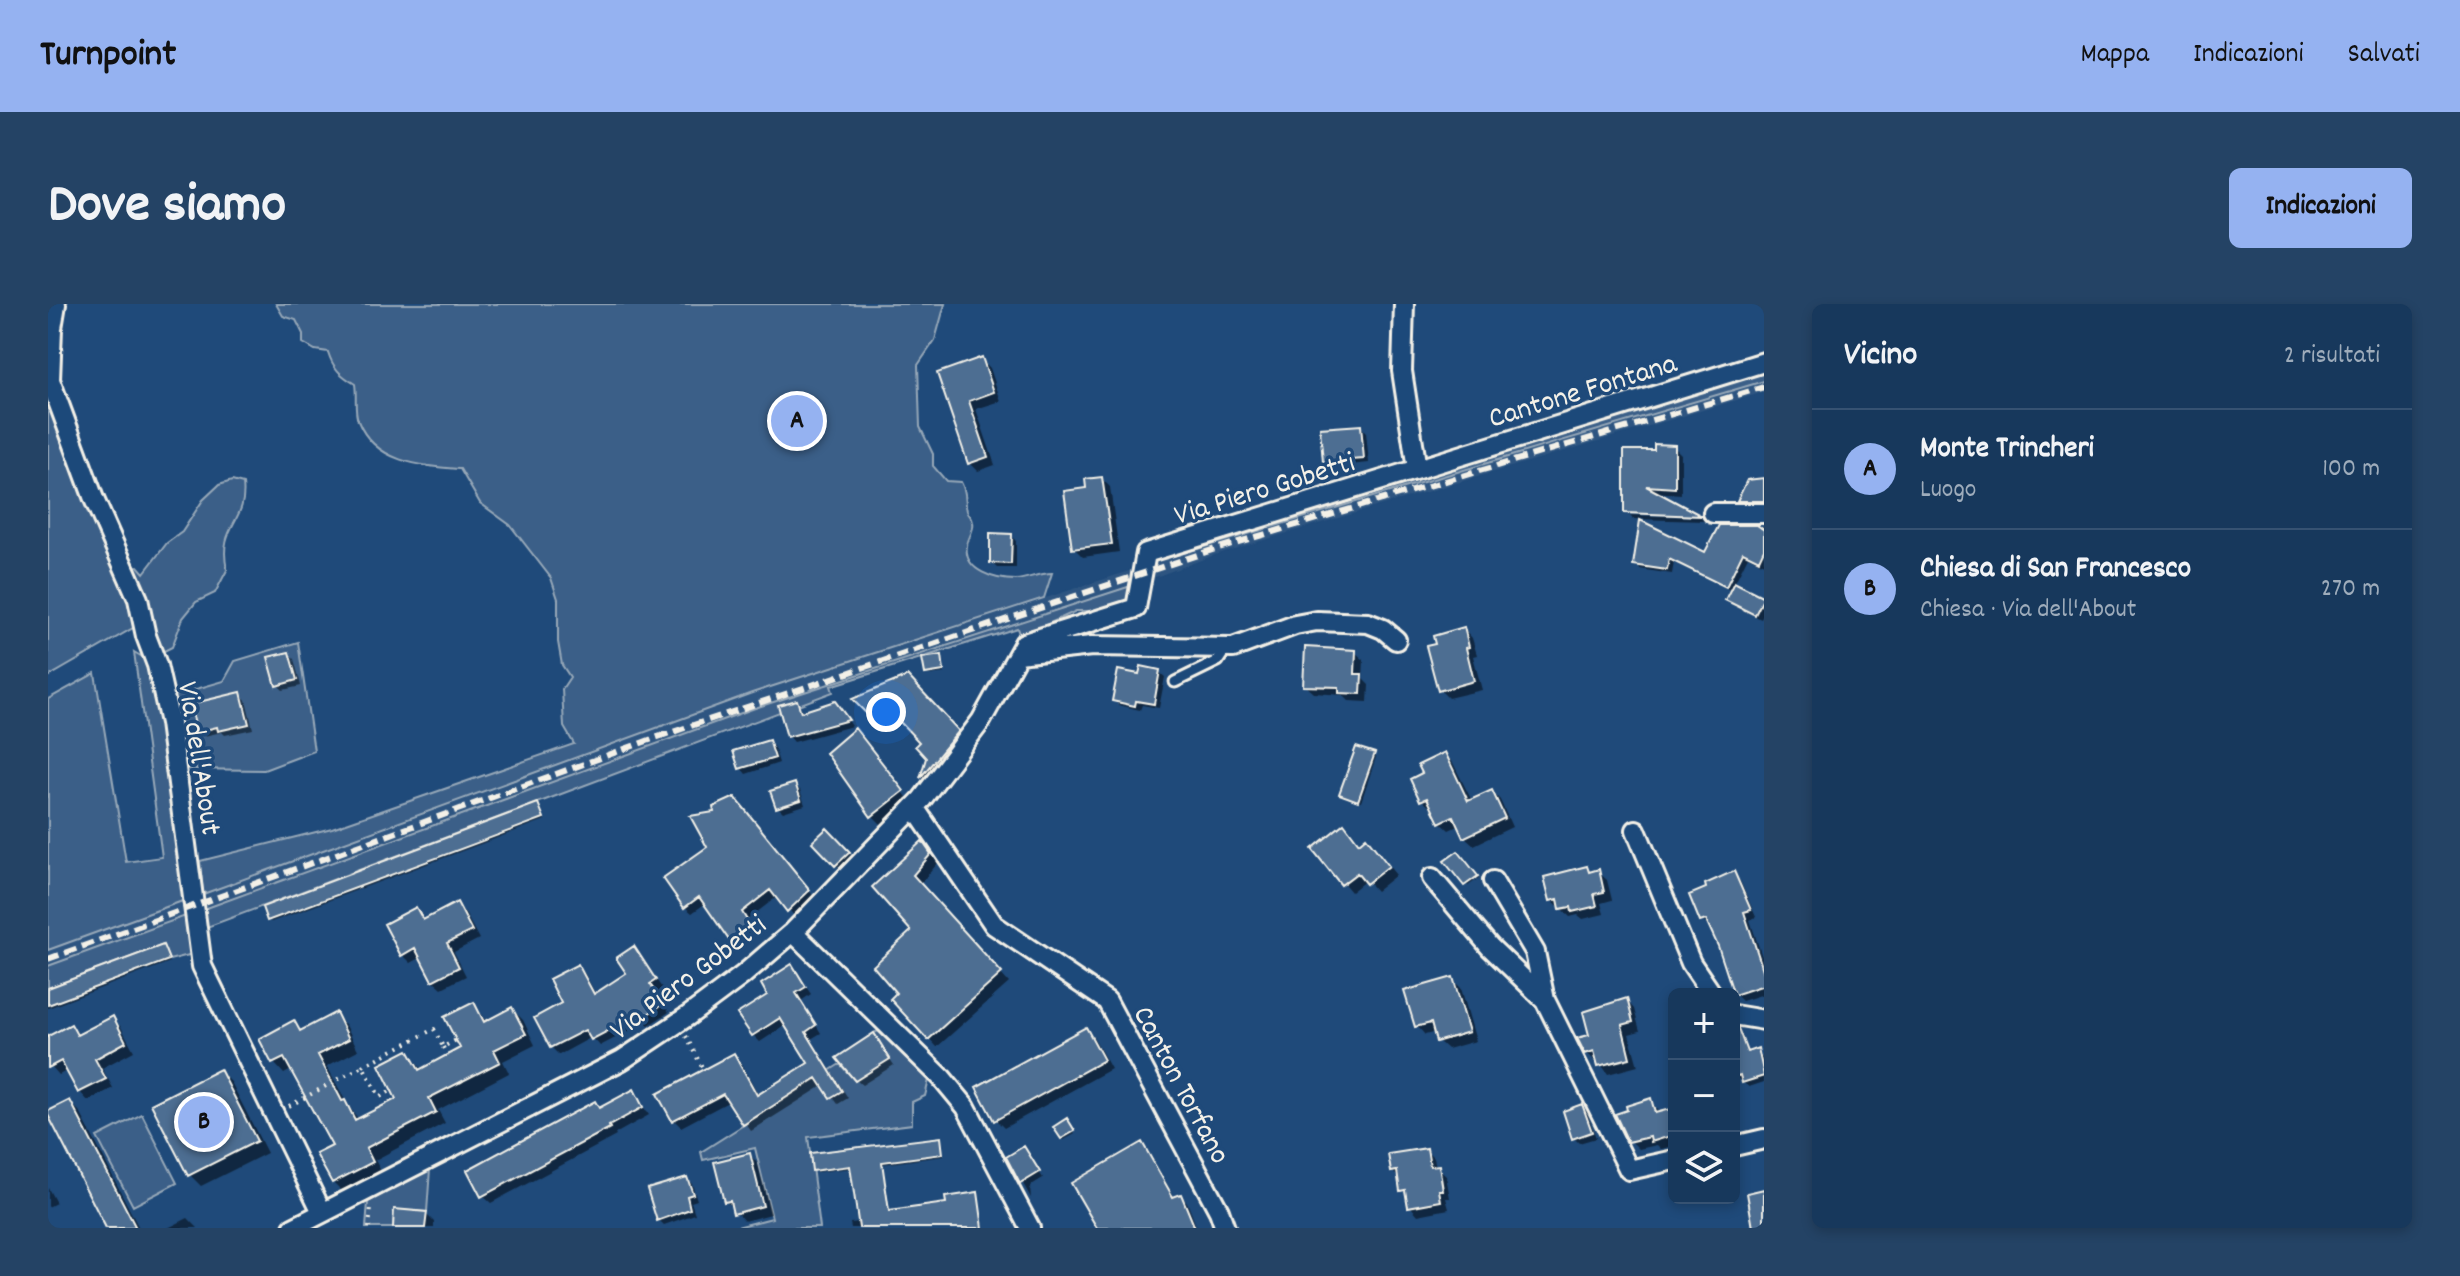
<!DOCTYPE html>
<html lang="it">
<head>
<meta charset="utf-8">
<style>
  :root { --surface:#17385c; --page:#244365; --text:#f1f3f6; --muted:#9eacbb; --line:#365272; --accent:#95b2f1 }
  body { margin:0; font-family:Dekko,sans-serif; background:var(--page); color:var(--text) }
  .controls { position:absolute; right:24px; bottom:24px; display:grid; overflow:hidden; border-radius:12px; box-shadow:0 4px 12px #0003 }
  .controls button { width:72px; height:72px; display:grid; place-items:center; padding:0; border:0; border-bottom:2px solid var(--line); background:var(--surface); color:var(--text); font:40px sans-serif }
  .you { position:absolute; left:838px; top:408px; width:28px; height:28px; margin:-20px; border:6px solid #fff; border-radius:50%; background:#1a73e8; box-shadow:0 0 0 12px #1a73e833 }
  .badge { display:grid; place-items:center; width:52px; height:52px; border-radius:50%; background:var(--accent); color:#111; font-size:26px; font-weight:700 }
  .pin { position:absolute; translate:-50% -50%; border:4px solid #fff; box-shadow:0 2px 8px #0006 }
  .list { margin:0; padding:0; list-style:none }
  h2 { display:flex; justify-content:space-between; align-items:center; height:104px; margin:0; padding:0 32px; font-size:34px }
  h2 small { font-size:26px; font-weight:400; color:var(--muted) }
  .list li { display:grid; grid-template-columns:52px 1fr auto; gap:24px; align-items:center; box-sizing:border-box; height:120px; padding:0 32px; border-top:2px solid var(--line) }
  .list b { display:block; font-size:30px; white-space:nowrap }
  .list p { margin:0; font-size:26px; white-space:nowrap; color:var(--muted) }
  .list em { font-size:26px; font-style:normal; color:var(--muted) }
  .icon { flex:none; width:44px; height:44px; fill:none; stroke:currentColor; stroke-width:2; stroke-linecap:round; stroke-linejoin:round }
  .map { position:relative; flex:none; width:1716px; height:924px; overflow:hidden; border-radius:12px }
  header { display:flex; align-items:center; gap:48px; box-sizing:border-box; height:112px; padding:0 40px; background:var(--accent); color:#111 }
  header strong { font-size:38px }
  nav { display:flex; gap:44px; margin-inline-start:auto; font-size:28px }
  .intro { display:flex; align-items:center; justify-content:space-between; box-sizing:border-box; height:192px; padding:0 48px }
  h1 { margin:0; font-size:56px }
  .button { padding:20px 36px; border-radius:12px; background:var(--accent); color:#111; font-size:28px; font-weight:700 }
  main { display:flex; gap:48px; padding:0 48px }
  aside { flex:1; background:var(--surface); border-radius:12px; box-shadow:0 4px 12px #0003 }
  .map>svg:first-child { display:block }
  .built { fill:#2d5581 }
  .green { fill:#3a5f88; stroke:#97a8b8; stroke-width:2 }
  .shadow { fill:#0007 }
  .building { fill:#4d6e92; stroke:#f4f1e8; stroke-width:2 }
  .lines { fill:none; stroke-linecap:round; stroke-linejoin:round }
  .lane-casing { stroke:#f4f1e8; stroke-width:15 }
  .street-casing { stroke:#f4f1e8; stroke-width:24 }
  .path { stroke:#f4f1e8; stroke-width:4; stroke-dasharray:2 6; stroke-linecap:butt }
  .lane { stroke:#1f4a7a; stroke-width:9 }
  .street { stroke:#1f4a7a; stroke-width:18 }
  .rail { stroke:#f4f1e8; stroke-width:6; stroke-dasharray:12 6; stroke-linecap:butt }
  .labels { text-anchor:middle; stroke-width:7; stroke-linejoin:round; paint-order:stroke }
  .street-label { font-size:30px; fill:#f4f1e8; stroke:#1f4a7a }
</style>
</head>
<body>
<header>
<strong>Turnpoint</strong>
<nav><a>Mappa</a><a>Indicazioni</a><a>Salvati</a></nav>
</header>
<div class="intro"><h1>Dove siamo</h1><a class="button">Indicazioni</a></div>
<main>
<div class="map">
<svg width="1716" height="924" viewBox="0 0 1716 924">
  <rect width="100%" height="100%" fill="#1f4a7a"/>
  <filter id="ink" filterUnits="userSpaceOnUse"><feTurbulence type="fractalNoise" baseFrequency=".0125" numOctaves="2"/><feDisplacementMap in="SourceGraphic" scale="16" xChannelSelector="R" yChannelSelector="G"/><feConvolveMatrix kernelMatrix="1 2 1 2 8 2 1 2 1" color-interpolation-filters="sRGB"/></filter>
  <g filter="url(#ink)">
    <path class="built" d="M1716 77V88L1172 249 1083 282 707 404 0 662V646L704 389 1168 239Z"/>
    <path class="green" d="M228 0H897L887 36 870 61 872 123 885 150V162L898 177 913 178C920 191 916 196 919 207 921 212 924 212 925 218 927 226 920 233 919 242 915 267 948 276 968 276 980 275 991 269 1004 269L996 294 704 389 155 590 152 557 284 524 526 440 516 423 514 385 522 373 514 361 510 338V295L503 274 462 221 432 199 412 165C373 162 327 159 310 117 306 107 309 92 307 80 292 71 285 64 280 48L267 46 255 39V30L248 16 235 12Z
      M1716 66V77L1119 254 1118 250Z
      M0 101 90 321 0 373Z
      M184 177 195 180C200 219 169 220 179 266L167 289 148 298 135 314 124 343 112 349 82 263 90 262 96 269 119 239 134 228 155 196 171 181Z
      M1083 282 1082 292 1078 298 1043 307H1028L972 333 969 324 783 382 785 388 159 623 156 605 707 404Z
      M250 338 266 447 216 466 137 465 133 424 124 392 176 377 187 357Z
      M86 348 103 358 140 595 0 646V395L47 369 78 558 114 553Z
      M143 610 149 649 121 656 115 641 0 684V662Z
      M830 727 881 776 877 792 864 798V820L760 833 772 924H685L724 914 707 844 655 856 653 848 792 760 807 777 842 755 826 729Z
      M94 810 129 879 85 902 49 833Z
      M382 865 379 908 346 906 345 924H318L320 898Z"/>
    <path class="shadow" d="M934 56 942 64 953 97 928 105 947 161 930 167 922 159 892 70Z
      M1313 123 1318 128 1321 159 1282 163 1277 158Z
      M1626 143 1633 150V190L1605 188 1578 207 1608 148Z
      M1054 175 1062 183 1071 248 1035 253 1026 244 1040 185Z
      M1716 176V201L1695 200 1692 197Z
      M1581 211 1651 213 1649 211 1657 217 1585 215Z
      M1593 219 1658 251 1672 223H1716V260L1700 252 1686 280 1716 296V309L1713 315 1685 301 1680 295 1684 287 1626 258 1624 270 1592 265 1587 260Z
      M963 232 968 237V264H949L944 259Z
      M1416 325 1424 334 1429 351 1425 352 1434 386 1400 394 1392 386Z
      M1307 348 1316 356 1315 375 1321 381 1320 398 1301 397 1295 391 1266 389 1257 381Z
      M240 350 246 355 253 382 235 386 230 381Z
      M893 353 897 369 881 371 879 369Z
      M1111 368 1117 373 1111 404 1094 401 1092 406 1071 401 1066 396 1092 373Z
      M859 374 918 436 882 481 874 474 880 454 873 438 848 411 830 418 807 396Z
      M193 390 198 396 205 425 177 431 174 428 156 432 150 427Z
      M749 398 756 409 792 405 804 422 746 438 741 432Z
      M815 435 862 497 833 520 824 511Z
      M720 438 726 443 731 459 698 470 693 464Z
      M1397 450 1405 459 1424 497 1444 488 1452 496 1464 523 1426 541 1417 533 1412 521 1401 526 1392 518 1385 503 1383 504 1374 496 1376 470Z
      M1326 451 1328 453 1313 498 1298 493 1295 490Z
      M746 481 752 486 757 501 735 508 730 503Z
      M490 501 497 516 223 618 221 616Z
      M693 502 767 594 747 613 730 592 699 616 707 628 690 641 658 599 644 609 637 603 661 543 668 510Z
      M779 527 806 554 793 566 767 539Z
      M874 539 890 559 872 580 961 679 889 743 845 695 851 689 866 627 826 583Z
      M1312 540 1326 544 1348 571 1328 587 1318 576 1303 588 1267 545Z
      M1410 549 1431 574 1420 582 1399 558Z
      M1539 564 1544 569 1550 568 1559 576 1564 596 1553 599 1556 610 1535 615 1530 611 1522 613 1504 596Z
      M1685 570 1692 577 1708 613 1702 616 1716 659V690L1694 697 1687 690 1663 623 1654 617Z
      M409 601 417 609 431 635 406 648 418 672 394 684 385 676 374 653 363 659 354 650 368 606 377 617Z
      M586 645 614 684 608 689 621 708 601 721 598 718 552 742 544 733 511 751 503 743 530 662 537 670 548 691 580 669Z
      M117 646 122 658 0 704V687Z
      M744 663 763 690 753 697 773 729 763 735 800 794 790 800 776 781 703 827 682 797 633 823 626 816 686 751 693 758 711 792 762 759 738 721 712 738 705 731 722 691Z
      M1404 675 1413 684 1428 737 1399 745 1390 737 1388 728 1377 731 1369 722Z
      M1578 696 1586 705 1592 727 1581 730 1590 762 1560 770 1550 756 1547 757 1538 748 1544 732Z
      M425 700 440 718 464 705 475 716 487 741 455 757 461 769 390 806 397 819 327 856 334 869 296 889 285 878 287 842 245 765 236 770 226 759 246 719 255 728 287 711 298 721 310 746 279 762 299 800 311 816 351 796 360 748 374 766 415 745Z
      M65 715 73 723 86 747 54 764 65 784 40 797 32 788 20 766 11 771 3 762 0 757V734L23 722 32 731Z
      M1037 725 1046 734 1063 765 956 824 948 816Z
      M826 732 846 761 814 781 808 776Z
      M1709 747 1716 756V778L1701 783 1686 772V750Z
      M172 767 183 778 219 849 153 882 142 871Z
      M585 788 601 811 567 830 568 832 443 899 435 892 547 800 553 805Z
      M1602 797 1612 810 1626 806V842L1613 845 1609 841 1591 845 1582 836Z
      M22 798 32 808 91 924H60Z
      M1534 802 1539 808 1548 834 1531 839 1526 834Z
      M1021 819 1027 830 1016 836 1014 834Z
      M892 835 896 852 835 860 842 909 900 901 929 890 936 924H803L802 919 812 918 804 864 768 868 766 866Z
      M1094 841 1100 847 1127 894 1133 892 1139 898 1149 924H1051Z
      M976 845 995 874 982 882 983 894 961 854Z
      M1378 846 1386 854 1388 863 1398 872 1402 894H1398L1401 905 1370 911 1362 902 1352 875 1344 867Z
      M702 851 710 860 723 910 696 917 678 897Z
      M639 875 644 880 649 896 643 898 647 910 616 921 611 916Z
      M0 884 8 899 0 903Z
      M378 910 386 918V924H347Z
      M140 914 150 924H120Z"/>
    <path class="building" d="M934 53 946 88 921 97 940 153 920 160 889 69Z
      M1313 121 1316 155 1275 158 1272 124Z
      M1606 140 1627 141V184L1598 182 1654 212 1576 209V146H1606Z
      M1054 173 1064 240 1024 245 1016 187 1038 184 1037 175Z
      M1716 174V197H1689L1699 176Z
      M1592 216 1657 248 1671 221H1709L1716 226V245L1711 256 1695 248 1678 283 1621 255 1619 266 1585 261Z
      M942 229 964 230 963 260 942 259Z
      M1686 278 1716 293 1707 311 1677 296Z
      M1416 323 1421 343 1418 344 1426 377 1390 387 1378 342 1387 340 1385 332Z
      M1257 343 1308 346 1307 370H1314L1313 390 1291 389V383L1255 382Z
      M241 348 249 376 228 382 220 353Z
      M894 351 896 367 877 370 874 354Z
      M1093 362 1112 366 1106 400 1088 397 1087 402 1064 397 1070 366 1091 370Z
      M860 372 911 427 872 474 878 454 867 442 871 438 838 403 820 411 804 395Z
      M193 388 201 420 170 427 169 423 149 428 142 400Z
      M749 396 753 408 787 397 801 416 739 433 730 401Z
      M807 424 856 487 823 513 778 449Z
      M721 436 727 454 691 465 685 447Z
      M1308 443 1327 449 1310 497 1291 490Z
      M1397 448 1420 497 1444 486 1457 514 1415 534 1405 512 1391 519 1379 494 1372 497 1362 475 1374 469 1370 461Z
      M747 479 753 496 728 504 722 487Z
      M687 493 762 586 739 608 722 586 694 608 702 621 681 636 651 593 636 604 615 574 659 543 642 512 666 508 665 503Z
      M490 499 496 514 219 617 214 603Z
      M1296 519 1311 539 1318 533 1341 562 1318 580 1309 569 1293 581 1264 545Z
      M779 524 802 548 787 562 764 538Z
      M874 537 883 550 865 571 954 669 880 736 842 695 848 689 825 662 863 627 824 583Z
      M1410 547 1430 572 1416 582 1396 557Z
      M1539 562 1541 568 1551 565 1556 588 1546 590 1549 602 1524 608 1523 603 1512 605 1510 595 1502 597 1496 573Z
      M1686 567 1703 606 1696 608 1716 669V681L1686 691 1670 642 1658 616 1652 618 1641 591 1658 584 1657 580Z
      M409 598 424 627 399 639 411 663 384 677 367 644 353 652 336 620 368 603 375 616Z
      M115 641 121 656 0 701V684Z
      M586 642 608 676 602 680 615 700 592 715 590 711 543 736 537 726 502 744 486 714 513 699 501 675 530 660 546 690 578 669 568 654Z
      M744 660 758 683 748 689 768 721 758 728 794 787 782 794 769 774 695 821 675 790 624 817 609 790 686 749 709 791 760 759 732 714 704 732 689 710 719 691 713 680Z
      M1405 673 1421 728 1388 738 1383 719 1367 723 1356 687Z
      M1579 694 1585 718 1574 721 1582 754 1550 762 1546 747 1537 750 1529 734 1541 731 1535 708Z
      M426 698 436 718 464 703 478 730 446 746 452 758 381 794 388 808 318 844 325 858 284 879 268 850 284 842 236 754 224 760 211 735 246 716 252 727 288 708 301 735 270 751 294 797 297 796 307 816 348 795 331 761 360 746 371 766 412 744 396 713Z
      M65 712 78 738 47 755 58 775 30 789 13 757 0 764V732L23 720 29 731Z
      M1038 723 1056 756 946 817 928 783Z
      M1686 723 1690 724 1699 748 1710 744 1716 772 1694 779 1692 771 1686 773Z
      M826 729 842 755 807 777 788 754Z
      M172 765 209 837 140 872 103 800Z
      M586 785 595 803 561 822 562 824 433 893 419 866 547 797 551 804Z
      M1603 794 1607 809 1626 804V831L1603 838 1602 833 1580 838 1567 810 1579 806 1578 802Z
      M22 796 88 924H58L0 811V807Z
      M1534 800 1544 828 1524 835 1515 807Z
      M1019 814 1027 827 1013 835 1005 823Z
      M893 833 895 850 834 858 841 907 898 899 897 893 930 888 935 924H811L802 862 764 867 762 849Z
      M1094 838 1125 893 1133 890 1147 924H1049L1023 879Z
      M976 842 992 868 972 880 958 853Z
      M1379 844 1382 862 1391 861 1395 886H1391L1393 897 1360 903 1357 886 1352 887 1349 867 1343 868 1340 850Z
      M702 849 715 902 685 910 682 897 676 898 666 858Z
      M639 873 645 890 639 892 642 905 609 917 599 885Z
      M1716 885V924H1705L1699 889Z
      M346 905 379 908 377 924H345Z"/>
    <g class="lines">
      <g class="lane-casing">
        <path id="lane" d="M1127 378 1170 357 1178 345"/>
      </g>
      <g class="street-casing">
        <path id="street" d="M8 0 4 24 2 76 46 195 90 295 98 332 109 361 122 419 154 662 274 908
          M1356 0 1354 67 1369 165
          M1665 209H1716
          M970 350 1044 342 1185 344 1247 321 1269 317 1320 319 1335 325 1348 336
          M866 503 946 621 1059 697 1171 907 1177 924
          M1588 526 1643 659 1664 690
          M1384 574 1442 643 1497 696
          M1445 577 1487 648 1497 696 1581 866 1626 856
          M745 628 894 774 918 803 982 924
          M1686 711 1716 716
          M1686 842 1716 835
          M245 924 574 756 640 712 695 671 745 628 874 495 933 417 976 339 1088 304 1098 249 1716 58"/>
      </g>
      <path class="path" d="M638 732 655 765
        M395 743 399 751
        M315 762 386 725 395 743 408 736
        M413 777 417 783
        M241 802 315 762 332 793 344 786
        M321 924 323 904"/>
      <use href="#lane" class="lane"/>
      <use href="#street" class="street"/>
      <path class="rail" d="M0 655 607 434 1167 245 1716 83"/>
    </g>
  </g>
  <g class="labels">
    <g class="street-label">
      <text transform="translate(1534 85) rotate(-17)" y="10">Cantone Fontana</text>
      <text transform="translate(1216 183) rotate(-17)" y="10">Via Piero Gobetti</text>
      <text transform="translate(153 454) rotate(81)" y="10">Via dell'About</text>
      <text transform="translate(639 672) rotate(-37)" y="10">Via Piero Gobetti</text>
      <text transform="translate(1135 780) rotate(62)" y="10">Canton Torfano</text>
    </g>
  </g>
</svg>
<div class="controls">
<button>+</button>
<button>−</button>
<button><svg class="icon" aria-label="layers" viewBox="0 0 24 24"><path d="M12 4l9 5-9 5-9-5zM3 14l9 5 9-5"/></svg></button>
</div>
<div class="you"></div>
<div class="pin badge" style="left:749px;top:117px">A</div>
<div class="pin badge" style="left:156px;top:818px">B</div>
</div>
<aside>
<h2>Vicino<small>2 risultati</small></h2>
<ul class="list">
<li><span class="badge">A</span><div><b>Monte Trincheri</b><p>Luogo</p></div><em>100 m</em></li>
<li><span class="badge">B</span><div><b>Chiesa di San Francesco</b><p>Chiesa · Via dell'About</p></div><em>270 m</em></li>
</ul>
</aside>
</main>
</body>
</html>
